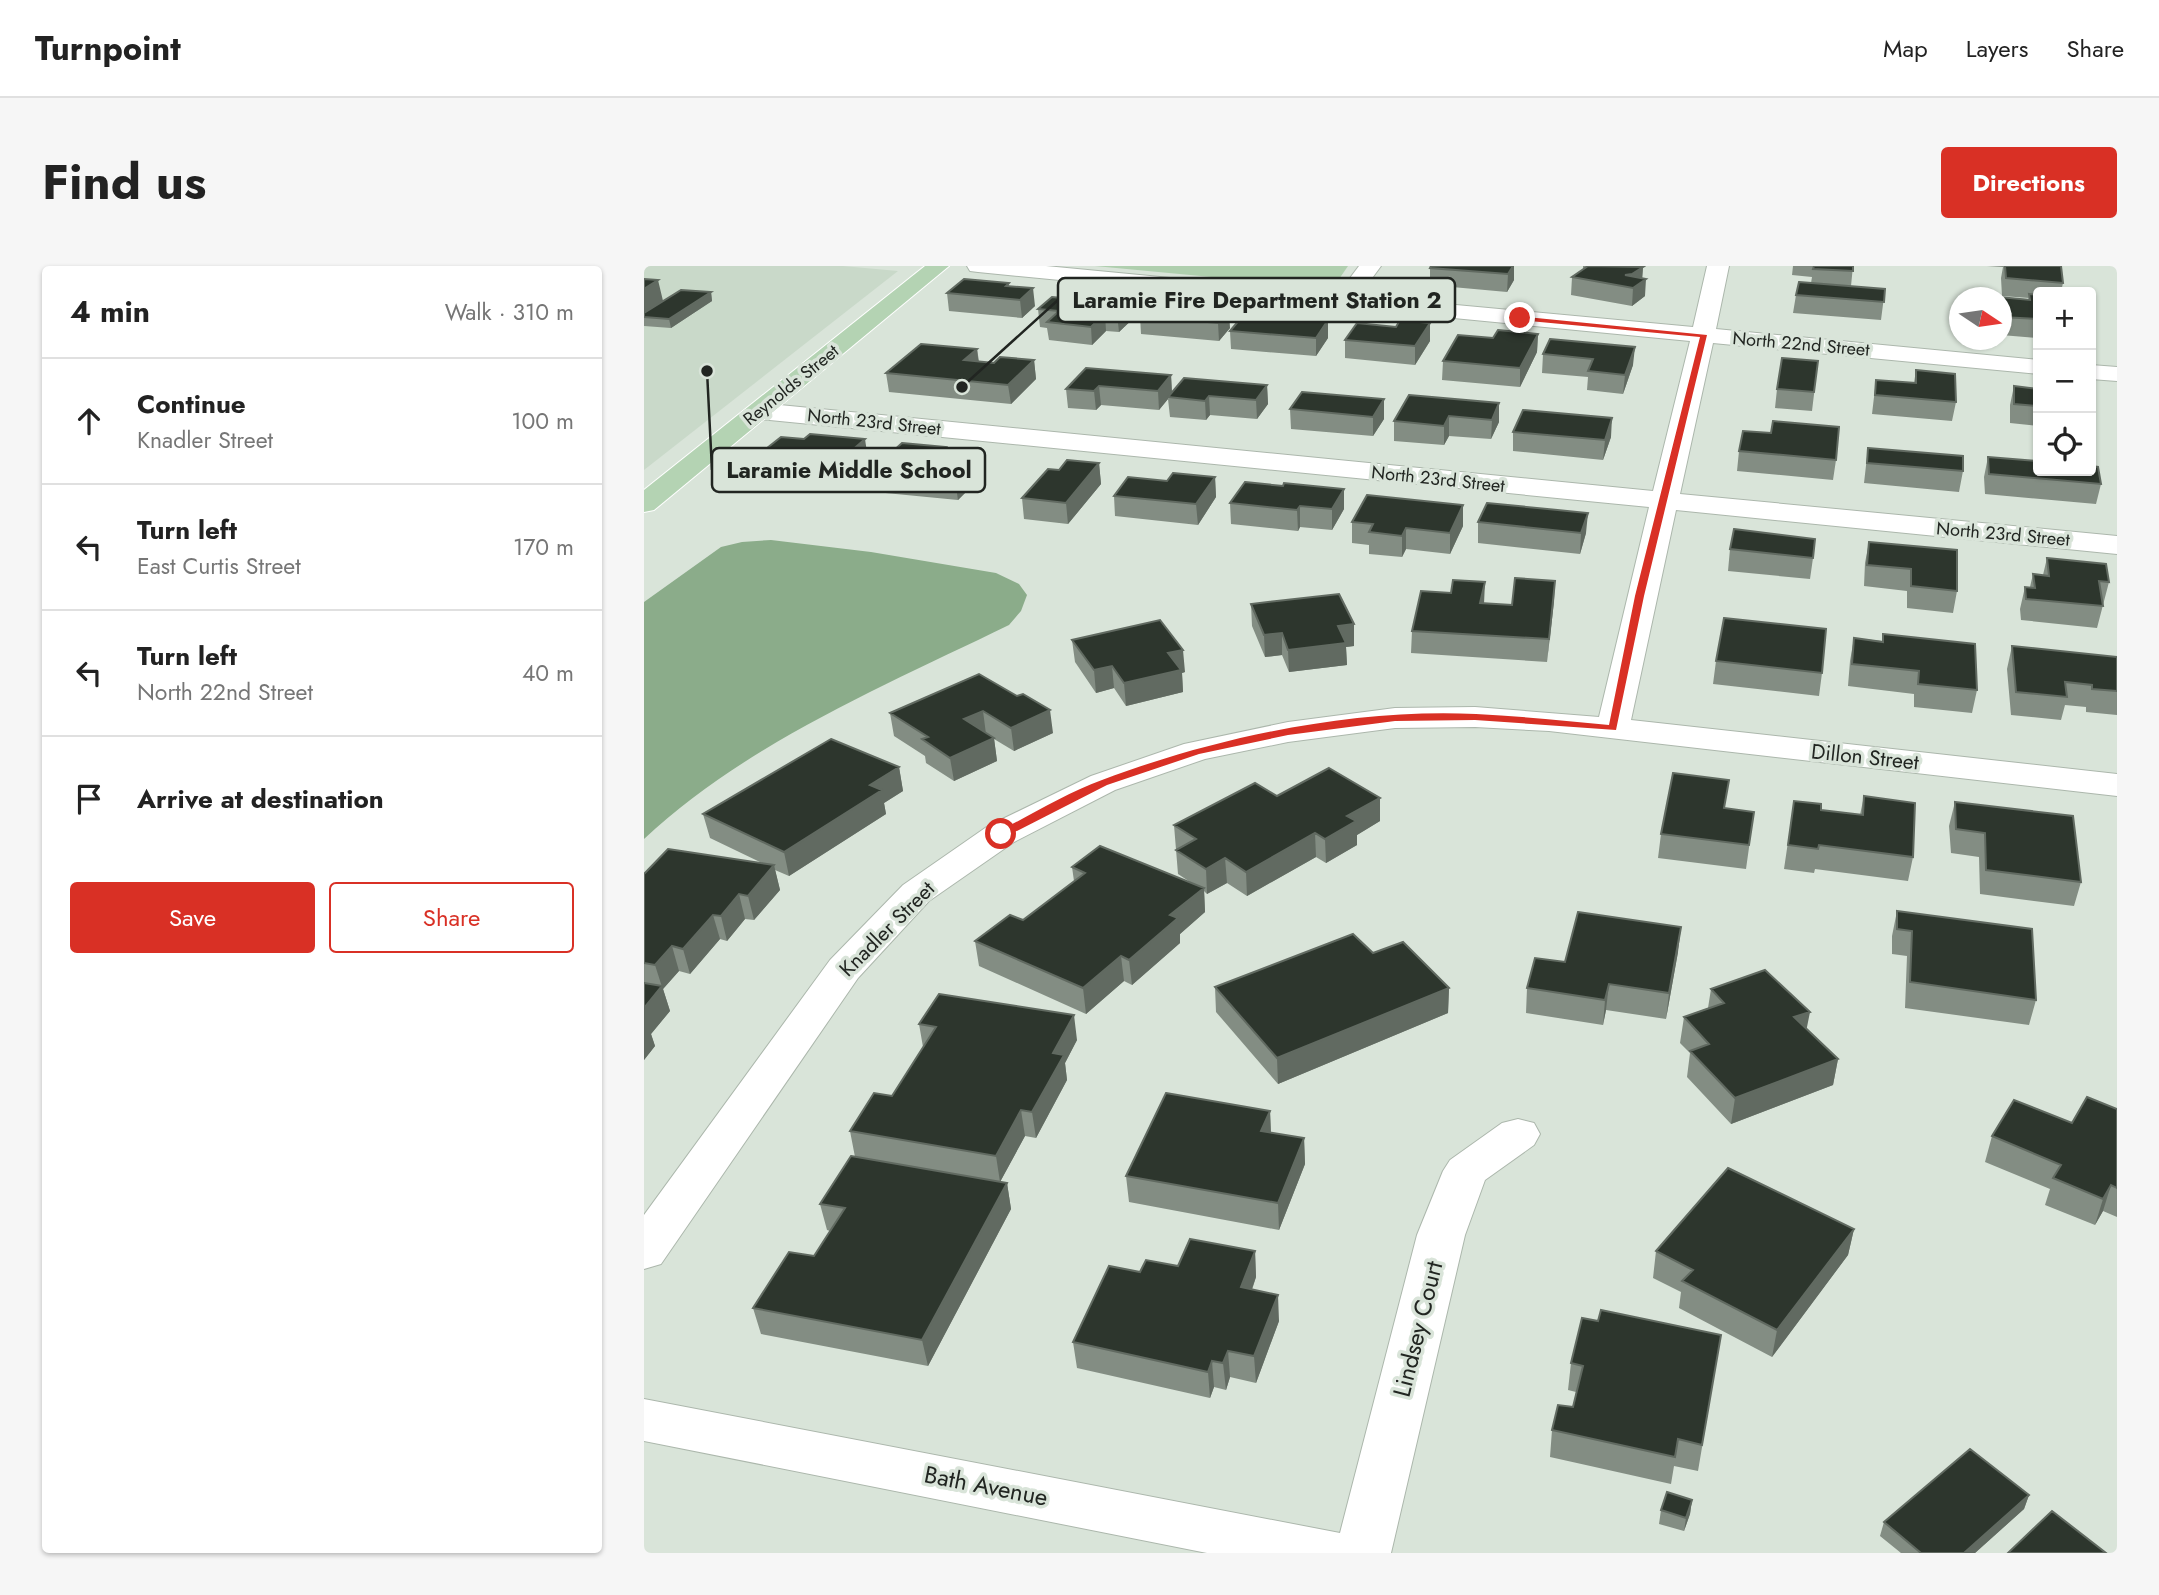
<!DOCTYPE html>
<html lang="en">
<head>
<meta charset="utf-8">
<style>
  :root { --surface:#fff; --page:#f6f6f6; --text:#222; --muted:#767676; --line:#e0e0e0; --accent:#d93025 }
  body { margin:0; font-family:Jost,sans-serif; background:var(--page); color:var(--text) }
  .controls { position:absolute; right:21px; top:21px; display:grid; overflow:hidden; border-radius:7px; box-shadow:0 2px 5px #0004 }
  .controls button { width:63px; height:63px; display:grid; place-items:center; padding:0; border:0; border-bottom:2px solid var(--line); background:var(--surface); color:var(--text); font:35px sans-serif }
  .compass { position:absolute; left:1305px; top:21px; width:63px; height:63px; border-radius:50%; background:var(--surface); box-shadow:0 2px 5px #0004; rotate:103deg }
  .stop { position:absolute; width:21px; height:21px; margin:-16px; border:5px solid #d93025; border-radius:50%; background:#fff }
  .stop.end { background:#d93025; border-color:#fff; box-shadow:0 2px 7px #0008 }
  .list { margin:0; padding:0; list-style:none }
  h2 { display:flex; justify-content:space-between; align-items:center; height:91px; margin:0; padding:0 28px; font-size:30px }
  h2 small { font-size:23px; font-weight:400; color:var(--muted) }
  .list li { display:grid; grid-template-columns:46px 1fr auto; gap:21px; align-items:center; box-sizing:border-box; height:126px; padding:0 28px; border-top:2px solid var(--line) }
  .list b { display:block; font-size:26px; white-space:nowrap }
  .list p { margin:0; font-size:23px; white-space:nowrap; color:var(--muted) }
  .list em { font-size:23px; font-style:normal; color:var(--muted) }
  .actions { display:flex; gap:14px; padding:21px 28px }
  .actions a { flex:1; padding:16px 0; border:2px solid var(--accent); border-radius:7px; text-align:center; font-size:24px; color:var(--accent) }
  .actions .main { background:var(--accent); color:#fff }
  .icon { flex:none; width:38px; height:38px; fill:none; stroke:currentColor; stroke-width:2; stroke-linecap:round; stroke-linejoin:round }
  .map { position:relative; flex:none; width:1473px; height:1287px; overflow:hidden; border-radius:7px }
  header { display:flex; align-items:center; gap:42px; box-sizing:border-box; height:98px; padding:0 35px; background:var(--surface); border-bottom:2px solid var(--line) }
  header strong { font-size:33px }
  nav { display:flex; gap:38px; margin-inline-start:auto; font-size:24px }
  .intro { display:flex; align-items:center; justify-content:space-between; box-sizing:border-box; height:168px; padding:0 42px }
  h1 { margin:0; font-size:49px }
  .button { padding:18px 32px; border-radius:7px; background:var(--accent); color:#fff; font-size:24px; font-weight:700 }
  main { display:flex; gap:42px; padding:0 42px }
  aside { flex:1; background:var(--surface); border-radius:7px; box-shadow:0 2px 5px #0004 }
  .map>svg:first-child { display:block }
  .built { fill:#c9d9c9 }
  .green { fill:#afcfae }
  .water { fill:#8bac8a }
  .lines { fill:none; stroke-linecap:round; stroke-linejoin:round }
  .minor-casing { stroke:#acb7ac; stroke-width:2 }
  .major-casing { stroke:#fff; stroke-width:2 }
  .minor { fill:#fff; fill-rule:evenodd }
  .major { fill:#b4d3b3; fill-rule:evenodd }
  .wall { fill:#838d83 }
  .shaded-wall { fill:#616a61 }
  .building { fill:#2d362d; stroke:#616a61; stroke-width:2 }
  .route { fill:#d93025 }
  .labels { text-anchor:middle; stroke-width:7; stroke-linejoin:round; paint-order:stroke }
  .far-street-label { font-size:18px; fill:#212521; stroke:#d9e4d9 }
  .street-label { font-size:21px; fill:#212521; stroke:#d9e4d9 }
  .near-street-label { font-size:24px; fill:#212521; stroke:#d9e4d9 }
  .leader { fill:none; stroke:#212521; stroke-width:2.5 }
  .callout-dot { fill:#212521; stroke:#d9e4d9; stroke-width:2.5 }
  .callout { fill:#d9e4d9; stroke:#212521; stroke-width:2.5 }
  .callout-label { font-size:23px; text-anchor:middle; font-weight:bold; fill:#212521 }
</style>
</head>
<body>
<header>
<strong>Turnpoint</strong>
<nav><a>Map</a><a>Layers</a><a>Share</a></nav>
</header>
<div class="intro"><h1>Find us</h1><a class="button">Directions</a></div>
<main>
<aside>
<h2>4 min<small>Walk · 310 m</small></h2>
<ul class="list">
<li><svg class="icon" aria-label="ahead" viewBox="0 0 24 24"><path d="M12 20V5M6 11l6-6 6 6"/></svg><div><b>Continue</b><p>Knadler Street</p></div><em>100 m</em></li>
<li><svg class="icon" aria-label="left" viewBox="0 0 24 24"><path d="M17 20v-9H6M10 6l-5 5 5 5"/></svg><div><b>Turn left</b><p>East Curtis Street</p></div><em>170 m</em></li>
<li><svg class="icon" aria-label="left" viewBox="0 0 24 24"><path d="M17 20v-9H6M10 6l-5 5 5 5"/></svg><div><b>Turn left</b><p>North 22nd Street</p></div><em>40 m</em></li>
<li><svg class="icon" aria-label="arrive" viewBox="0 0 24 24"><path d="M6 21V4h12l-3 4 3 4H6"/></svg><div><b>Arrive at destination</b></div></li>
</ul>
<div class="actions"><a class="main">Save</a><a>Share</a></div>
</aside>
<div class="map">
<svg width="1473" height="1287" viewBox="0 0 1473 1287">
  <rect width="100%" height="100%" fill="#d9e4d9"/>
  <path class="built" d="M0 0H199L254 5 0 204Z"/>
  <path class="green" d="M451 0H704L693 16 672 21Z"/>
  <path class="water" d="M127 274 227 286 352 307 375 318 383 329 377 345 365 359C242 419 101 478 0 573V336L77 281 98 276Z"/>
  <g class="lines">
    <g class="minor-casing">
      <path id="minor" d="M323 0H402L694 28 715 0H737L715 30 1049 61 1063 0H1085L1072 63 1394 94V108L1069 77 1036 228 1473 270V288L1032 244 987 454 1473 508V530L905 465 831 461 751 462 644 476 561 493 471 524 370 576 285 635 214 712 17 998 0 1003V949L186 694 259 619 344 560 447 510 540 478 644 456 751 442 831 441 955 451 1005 241 116 153 107 150 103 145 107 140 116 137 1009 225 1046 75 334 6 326 5Z
        M1447 99 1473 101V115L1447 113Z
        M874 853 890 857 896 868 890 879 841 914 821 969 747 1287H563L0 1175V1133L696 1267 773 969 799 905 806 894 858 857Z"/>
    </g>
    <g class="major-casing">
      <path id="major" d="M281 0H305L10 244 0 246V224Z"/>
    </g>
    <use href="#minor" class="minor"/>
    <use href="#major" class="major"/>
  </g>
  <path class="wall" d="M870 0V14L863 26 786 19V2Z
    M939 0 999 1 998 12 1001 30 988 40 927 29 928 11 939 4Z
    M1149 0H1209L1207 20 1241 23 1237 54 1149 47 1152 29 1167 17 1168 11 1148 9Z
    M1343 0H1417L1419 17 1417 26H1394V72L1357 69V32L1384 33 1385 32 1358 30 1357 12 1359 1Z
    M0 13 19 35 67 26 68 35 27 62 0 60Z
    M365 17V20L391 40 378 52 305 45 303 27Z
    M494 29 495 47 475 66 462 65 448 79 405 74 403 62 396 61 394 43Z
    M565 35 566 42 586 62 575 75 497 68 496 50Z
    M647 43 648 51 684 72 672 90 587 83 586 65Z
    M786 57V75L771 99 701 92V74L752 61Z
    M894 68 893 86 876 121 798 114 799 95 849 72Z
    M906 73 989 99 979 128 943 124 944 111 898 107 899 88Z
    M333 83 335 95 350 97 390 94 392 113 367 138 245 126 242 107Z
    M1174 95 1168 145 1131 142 1133 123Z
    M1272 104 1312 136 1308 155 1228 148 1232 114 1270 117Z
    M527 109 528 127 623 119 624 138 613 153 566 149 562 154 526 151 524 133 515 144 457 139 452 144 424 142 422 123Z
    M1370 120 1394 123V160L1366 157V139Z
    M658 126 740 153 729 170 647 163 646 143Z
    M855 137V156L847 173 805 170 800 179 750 175V155Z
    M869 166 967 171 959 194 869 185Z
    M1224 182 1319 205 1315 226 1220 217Z
    M1095 185 1192 194 1189 214 1093 205Z
    M118 186 224 193 201 214 122 206Z
    M1344 191 1457 218 1452 238 1341 228 1340 211Z
    M303 192 330 195 333 215 314 234 231 226 227 205Z
    M455 197 457 218 424 258 380 253 378 232 415 204Z
    M571 211 572 231 554 259 471 250 470 230 523 215Z
    M601 216 700 243 688 264 656 261 654 265 587 258 586 237Z
    M708 256 819 260 806 288 762 283 758 291 725 288V279L708 277Z
    M834 256 942 267 936 288 834 277Z
    M1225 276 1313 325 1309 347 1263 342V325L1220 320 1221 297Z
    M1086 283 1169 292 1166 313 1084 305Z
    M1403 292 1465 316 1453 362 1377 354 1376 343 1381 321H1386L1389 308 1399 309Z
    M911 315 903 396 767 387 768 365 840 337 868 339Z
    M607 338 710 380 702 381 703 399 645 406 638 389 621 391 608 360Z
    M1239 368 1333 424 1328 447 1270 441V428L1204 420 1206 395 1210 372 1238 375Z
    M428 374 541 406 538 407 539 426 482 440 470 422 452 427 431 396Z
    M1368 380 1473 391V449L1442 446V441L1421 439 1417 454 1367 449 1363 403Z
    M1072 395 1178 407 1175 430 1069 418Z
    M335 408 409 467 370 485 350 473 353 495 310 515 282 497 281 490 250 470 246 447Z
    M255 501 259 525 240 537 242 548 145 610 131 604 136 624 110 654 101 653 83 675 76 673 46 708 35 705 19 723 26 745 7 768 11 780 0 794V608L118 597 66 572 59 548Z
    M633 530 736 555 713 569V579L682 597 672 591 603 630 583 617 563 628 560 625 561 646 536 668V677L488 719 480 715 442 748 335 700 331 675 379 654 430 615 428 601 546 616 534 608 530 559Z
    M1220 530 1269 591 1264 615 1171 603 1170 607 1140 603 1150 535 1177 544 1216 549Z
    M1311 536 1437 616 1430 640 1336 628 1335 591 1307 587 1305 560Z
    M1110 546 1102 603 1014 592 1017 568Z
    M1253 645 1392 734 1385 759 1261 742 1263 690 1248 688V670Z
    M1034 686 1022 753 962 744 959 759 882 747 883 722 921 696Z
    M729 687 805 722 804 747 634 818 572 746 571 721Z
    M1067 723 1163 763 1194 793 1189 819 1087 858 1043 811 1046 787 1036 777 1040 751 1064 742Z
    M275 758 433 774 421 797 423 814 392 872 381 870 356 916 363 917 367 943 284 1100 117 1068 109 1042 170 990 186 965 183 964 176 938 211 891 206 865 248 830 279 781Z
    M1473 843V951L1459 945 1451 959 1401 939 1406 923 1341 896 1348 870 1428 857Z
    M626 845 627 867 660 872 661 898 635 964 485 936 482 910Z
    M1210 963 1204 989 1128 1091 1035 1042 1037 1026 1009 1012 1012 985Z
    M611 985 612 1011 608 1024 635 1055 612 1117 586 1111 582 1124 570 1121 566 1132 433 1102 429 1076 534 1000Z
    M954 1055 1077 1069 1054 1205 1030 1200 1027 1218 906 1191 908 1164 929 1141 932 1126 924 1124 927 1097Z
    M1385 1229 1380 1243 1331 1287H1257L1236 1270 1240 1256Z
    M1048 1234 1046 1248 1040 1265 1015 1258 1017 1244Z"/>
  <path class="shaded-wall" d="M869 0H870V14L863 26 864 8Z
    M999 1 998 16 1002 13 1001 30 988 40 989 22H987L988 8Z
    M14 14 20 39 0 51V23Z
    M389 22 391 40 378 52 376 34Z
    M67 26 68 35 27 62 25 53Z
    M494 29 495 47 475 66 473 48Z
    M647 43 648 61 642 51Z
    M585 44 586 62 575 75 574 57Z
    M461 47 462 65 448 79 447 61Z
    M684 54V72L672 90V72Z
    M786 57V75L771 99V80Z
    M894 68 893 86 876 121V102Z
    M991 81 989 99 979 128 981 109Z
    M333 83 335 101 320 94Z
    M390 94 392 113 367 138 364 119Z
    M527 109 528 128 524 131V133L515 144 514 125Z
    M623 119 624 138 613 153 612 134Z
    M455 120 457 139 452 144 450 125Z
    M565 130 566 149 562 154 561 135Z
    M740 133V153L729 170V151Z
    M855 137V156L847 173 848 154Z
    M805 150V170L800 179V160Z
    M968 152 967 171 959 194 961 174Z
    M221 173 224 193 201 214 197 194Z
    M302 181 304 201 292 191Z
    M330 195 333 215 314 234 311 214Z
    M455 197 457 218 424 258 422 237Z
    M571 211 572 231 554 259 552 238Z
    M700 223V243L688 264V243Z
    M819 239V260L806 288V267Z
    M656 240V261L654 265 653 244Z
    M944 247 942 267 936 288 937 267Z
    M762 262V283L758 291V270Z
    M911 315 910 336 903 396 905 373Z
    M841 316 840 338 836 337Z
    M710 358V380L702 381 703 399 645 406 644 384 694 360Z
    M638 367V389L621 391 620 369Z
    M539 384 541 406 538 407 539 426 482 440 480 417 524 387Z
    M468 400 470 422 452 427 450 404Z
    M406 444 409 467 370 485 367 462Z
    M339 445 342 468 320 453Z
    M350 472 353 495 310 515 306 492Z
    M255 501 259 525 240 537 242 548 145 610 140 586 226 519Z
    M736 532V555L713 569V579L682 597 681 573 703 550Z
    M671 567 672 591 603 630 602 606Z
    M581 592 583 617 563 628 562 603Z
    M130 599 136 624 110 654 104 630Z
    M560 622 561 646 536 668V677L488 719 485 694 526 649Z
    M95 628 101 653 83 675 77 650Z
    M69 649 76 673 46 708 39 683Z
    M1037 661 1034 686 1022 753 1025 727Z
    M28 680 35 705 19 723 26 745 7 768 11 780 0 794V742L18 721 11 699Z
    M477 690 480 715 442 748 439 722Z
    M965 718 962 744 959 759 961 734Z
    M805 722 804 747 634 818 633 792Z
    M1166 746 1161 771 1150 751Z
    M430 749 433 774 421 797 423 814 392 872 388 846 409 787Z
    M1194 793 1189 819 1087 858 1091 832Z
    M377 844 381 870 356 916 352 890Z
    M626 845 627 871 617 865Z
    M660 872 661 898 635 964 634 937Z
    M363 917 367 943 284 1100 278 1074Z
    M1467 919 1459 945 1451 959 1459 933Z
    M1210 963 1204 989 1128 1091 1133 1064Z
    M611 985 612 1011 599 1048 597 1021Z
    M634 1029 635 1055 612 1117 610 1090Z
    M584 1085 586 1111 582 1124 579 1097Z
    M568 1095 570 1121 566 1132 564 1106Z
    M1385 1229 1380 1243 1331 1287H1320Z
    M1048 1234 1046 1248 1040 1265 1042 1252Z"/>
  <path class="building" d="M787 0H869L864 8 786 2Z
    M944 0 999 1 988 8 981 9 1002 13 989 22 928 11Z
    M1170 0H1209V5L1169 3Z
    M1361 0H1417L1419 17 1362 12Z
    M0 13 14 14 0 23Z
    M320 13 365 17 362 20 389 22 376 34 303 27Z
    M1155 16 1241 23 1240 36 1152 29Z
    M37 24 67 26 25 53 0 51V47Z
    M461 26 494 29 473 48 461 47 447 61 403 56 415 45 394 43 408 31 451 35Z
    M1385 28 1394 29V53L1357 51V32L1355 31 1386 34Z
    M514 31 565 35 560 41 585 44 574 57 496 50Z
    M607 40 647 43 642 51 684 54 672 72 586 65Z
    M756 54 786 57 771 80 701 74 713 57 752 61Z
    M854 64 894 68 876 102 799 95 814 69 849 72Z
    M906 73 991 81 981 109 944 105 949 93 899 88Z
    M277 78 333 83 320 94 350 97 356 91 390 94 364 119 242 107Z
    M1138 92 1174 95 1170 126 1133 123Z
    M442 102 527 109 514 125 455 120 450 125 422 123Z
    M1272 104 1311 108 1312 136 1231 129 1232 114 1272 117Z
    M540 112 623 119 612 134 565 130 561 135 524 131Z
    M1370 120 1394 123V140L1370 138Z
    M658 126 740 133 729 151 646 143Z
    M765 129 855 137 848 154 805 150 800 160 750 155Z
    M879 144 968 152 961 174 869 166Z
    M1129 155 1195 161 1192 194 1095 185 1099 165 1127 167Z
    M166 168 221 173 197 194 118 186 137 171 160 173Z
    M258 177 302 181 292 191 330 195 311 214 227 205Z
    M1224 182 1319 190V205L1223 197Z
    M1344 191 1394 195V205H1447V200L1454 201 1457 218 1345 208Z
    M423 194 455 197 422 237 378 232 404 203 415 204Z
    M529 207 571 211 552 238 470 230 484 211 523 215Z
    M601 216 639 220 640 217 700 223 688 243 656 240 653 244 586 237Z
    M723 229 819 239 806 267 762 262 758 270 725 266 729 258 708 256Z
    M843 237 944 247 937 267 834 256Z
    M1090 263 1171 273 1169 292 1086 283Z
    M1225 276 1313 284V325L1267 320V303L1223 299Z
    M1403 292 1462 298 1465 316 1455 315 1459 340 1382 333 1381 321 1391 322 1389 308 1405 310Z
    M871 312 911 315 905 373 768 365 777 325 807 327 809 314 841 316 836 337 868 339Z
    M695 328 710 358 694 360 702 377 644 384 638 367 620 369 607 338Z
    M1080 352 1182 363 1178 407 1072 395Z
    M516 354 539 384 524 387 537 404 480 417 468 400 450 404 428 374Z
    M1239 368 1331 378 1333 424 1274 418 1275 405 1208 398 1210 372 1239 376Z
    M1368 380 1473 391V425L1448 423V419L1421 416 1423 431 1372 426Z
    M335 408 373 430 379 428 406 444 367 462 339 445 320 453 350 472 306 492 278 473 284 471 246 447Z
    M187 473 255 501 226 519 238 524 140 586 59 548Z
    M685 502 736 532 703 550 712 555 681 573 671 567 602 606 581 592 562 603 532 584 552 573 530 559 611 517 633 530Z
    M1029 507 1085 514 1080 542 1110 546 1105 579 1017 568Z
    M1220 530 1271 537 1269 591 1175 579 1174 583 1144 579 1150 535 1177 538V544L1219 549Z
    M1311 536 1429 550 1437 616 1342 604 1341 567 1312 563Z
    M456 580 560 622 526 649 534 652 485 694 477 690 439 722 331 675 366 649 379 654 441 607 428 601Z
    M24 583 130 599 104 630 95 628 77 650 69 649 39 683 28 680 11 699 0 697V608Z
    M1253 645 1388 663 1392 734 1266 716 1268 665 1253 663Z
    M934 646 1037 661 1025 727 965 718 961 734 883 722 891 692 921 696Z
    M709 668 729 687 759 676 805 722 633 792 571 721Z
    M1121 704 1166 746 1150 751 1194 793 1091 832 1046 785 1065 778 1040 751 1080 737 1067 723Z
    M0 717 18 720 0 742Z
    M295 728 430 749 409 787 420 789 388 846 377 844 352 890 206 865 230 827 248 830 292 761 275 758Z
    M522 827 626 845 617 865 660 872 634 937 482 910Z
    M1443 831 1473 843V922L1467 919 1459 933 1409 912 1417 899 1348 870 1370 834 1428 857Z
    M207 890 363 917 278 1074 109 1042 145 986 170 990 201 942 176 938Z
    M1084 902 1210 963 1133 1064 1038 1015 1049 1004 1012 985Z
    M546 973 611 985 597 1021 634 1029 610 1090 584 1085 579 1097 568 1095 564 1106 429 1076 465 1000 496 1006 502 994 534 1000Z
    M957 1044 1077 1069 1058 1179 1034 1173 1031 1191 908 1164 914 1139 929 1141 939 1100 927 1097 938 1052 954 1055Z
    M1326 1183 1385 1229 1320 1287H1277L1240 1256Z
    M1023 1226 1048 1234 1042 1252 1017 1244Z
    M1408 1245 1462 1287H1364Z"/>
  <path class="route" d="M873 50 1063 69 1000 330 972 464 831 454 751 455 644 469 555 488 463 519 361 571H353V566C387 549 422 527 458 514 572 471 710 442 832 448 876 450 921 455 965 459L991 330 1056 71 876 54Z"/>
  <g class="labels">
    <g class="far-street-label">
      <text transform="translate(1157 78) rotate(5)" y="6">North 22nd Street</text>
      <text transform="translate(147 119) rotate(-39)" y="6">Reynolds Street</text>
      <text transform="translate(230 156) rotate(6)" y="6">North 23rd Street</text>
      <text transform="translate(794 213) rotate(6)" y="6">North 23rd Street</text>
      <text transform="translate(1359 268) rotate(5)" y="6">North 23rd Street</text>
    </g>
    <g class="street-label">
      <text transform="translate(1221 491) rotate(6)" y="7">Dillon Street</text>
      <text transform="translate(243 663) rotate(-45)" y="7">Knadler Street</text>
    </g>
    <g class="near-street-label">
      <text transform="translate(774 1063) rotate(-76)" y="8">Lindsey Court</text>
      <text transform="translate(342 1220) rotate(11)" y="8">Bath Avenue</text>
    </g>
  </g>
  <path class="leader" d="M318 121L414 34M63 105L68 204"/>
  <g class="callout-dot">
    <circle cx="318" cy="121" r="7"/>
    <circle cx="63" cy="105" r="7"/>
  </g>
  <g class="callout">
    <rect x="414" y="12" width="397" height="44" rx="7"/>
    <rect x="68" y="182" width="273" height="44" rx="7"/>
  </g>
  <g class="callout-label">
    <text x="613" y="42">Laramie Fire Department Station 2</text>
    <text x="205" y="212">Laramie Middle School</text>
  </g>
</svg>
<div class="controls">
<button>+</button>
<button>−</button>
<button><svg class="icon" aria-label="locate" viewBox="0 0 24 24"><circle cx="12" cy="12" r="6"/><path d="M12 2v4M12 18v4M2 12h4M18 12h4"/></svg></button>
</div>
<svg class="compass" viewBox="-18 -18 36 36"><path d="M0-13l5 13h-10z" fill="#e53935"/><path d="M0 13l5-13h-10z" fill="#767676"/></svg>
<div class="stop" style="left:357px;top:568px"></div>
<div class="stop end" style="left:876px;top:52px"></div>
</div>
</main>
</body>
</html>
